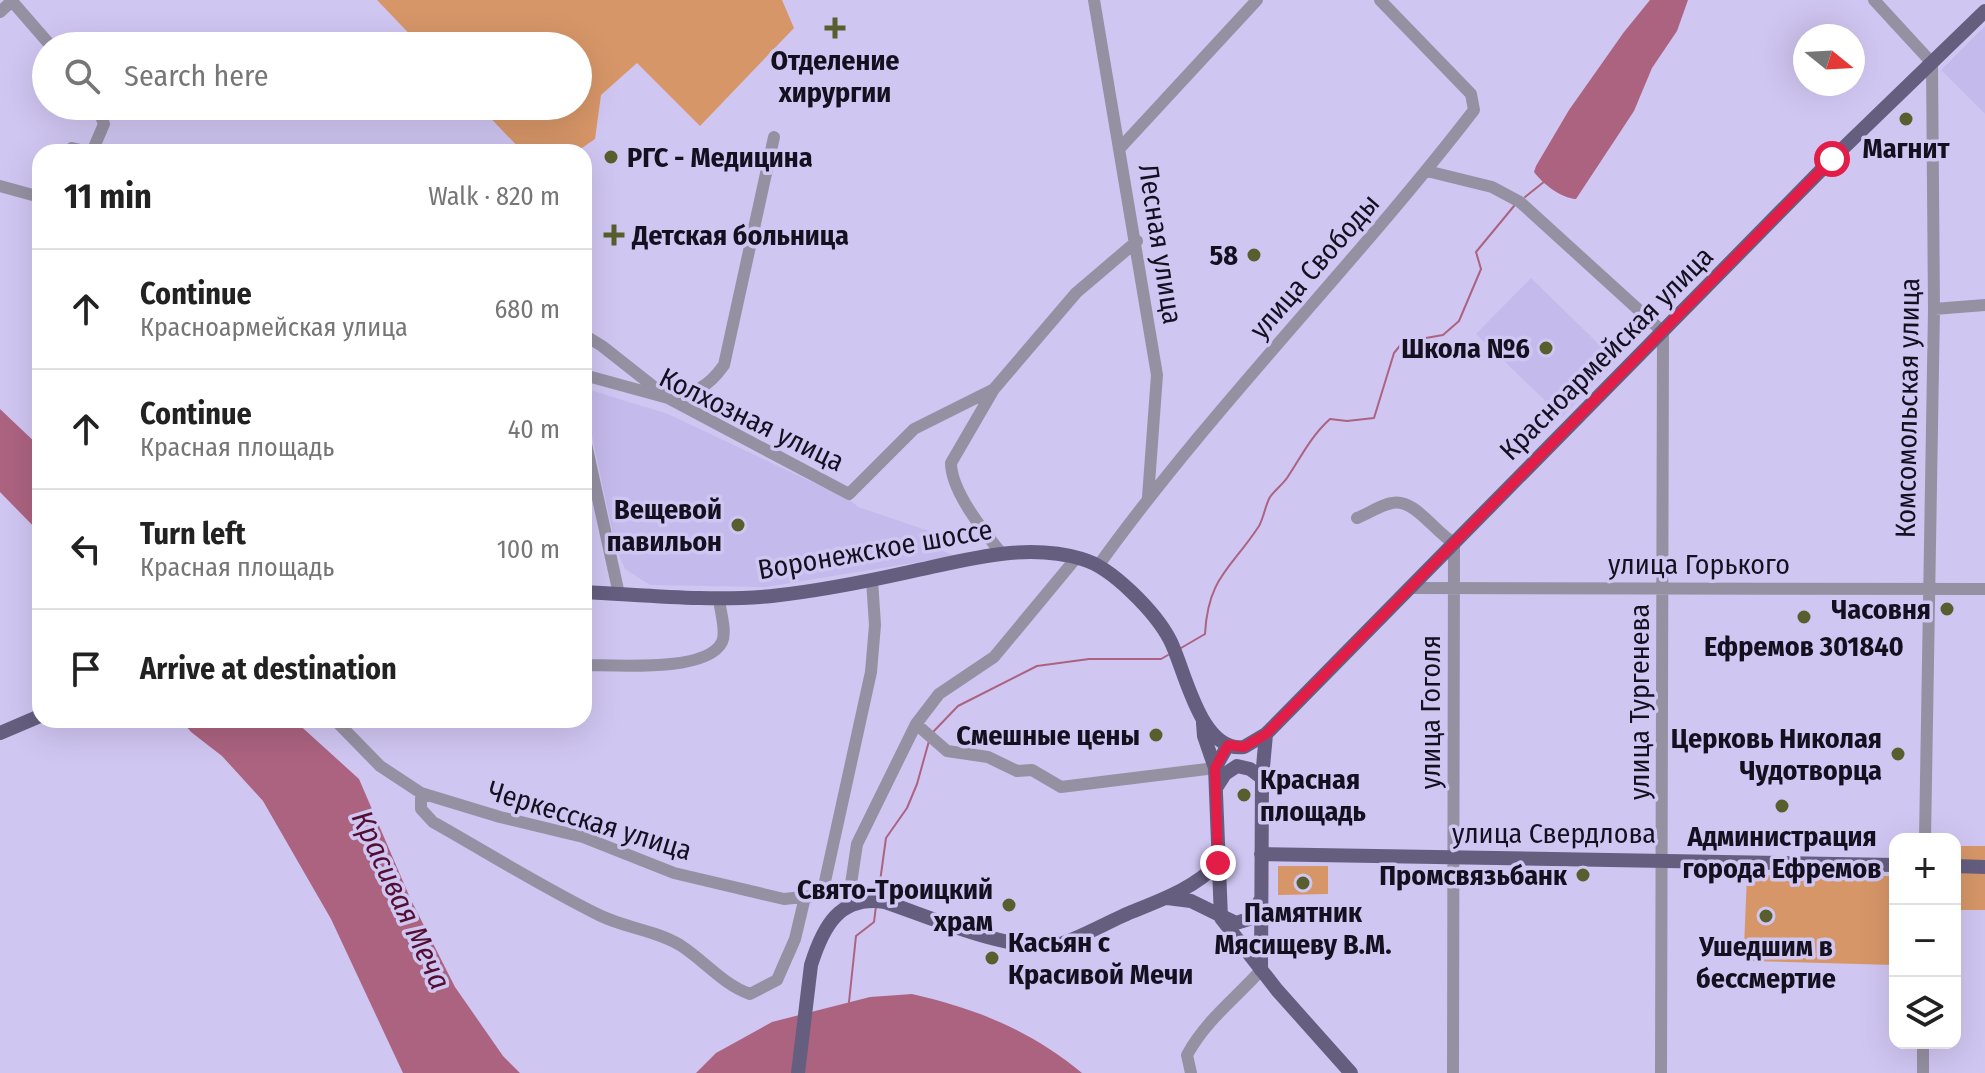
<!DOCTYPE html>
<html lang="en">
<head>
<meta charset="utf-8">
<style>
  :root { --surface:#fff; --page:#f6f6f6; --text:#222; --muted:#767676; --line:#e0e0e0 }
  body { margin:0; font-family:"Fira Sans Condensed",sans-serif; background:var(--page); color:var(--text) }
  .controls { position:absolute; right:24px; bottom:24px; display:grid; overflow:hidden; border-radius:16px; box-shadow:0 8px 32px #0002 }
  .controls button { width:72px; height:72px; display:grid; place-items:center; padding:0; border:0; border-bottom:2px solid var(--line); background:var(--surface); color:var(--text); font:40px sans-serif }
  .compass { position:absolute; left:1793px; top:24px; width:72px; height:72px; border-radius:50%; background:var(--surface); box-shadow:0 8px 32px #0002; rotate:108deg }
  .stop { position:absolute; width:24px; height:24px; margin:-18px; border:6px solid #e11d48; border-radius:50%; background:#fff }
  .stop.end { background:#e11d48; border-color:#fff; box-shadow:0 2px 8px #0008 }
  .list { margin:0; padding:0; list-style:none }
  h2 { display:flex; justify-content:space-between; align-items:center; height:104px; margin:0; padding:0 32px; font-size:34px }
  h2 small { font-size:26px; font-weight:400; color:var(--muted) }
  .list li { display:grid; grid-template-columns:52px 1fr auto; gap:24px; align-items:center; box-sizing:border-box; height:120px; padding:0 32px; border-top:2px solid var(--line) }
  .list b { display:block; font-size:30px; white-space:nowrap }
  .list p { margin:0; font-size:26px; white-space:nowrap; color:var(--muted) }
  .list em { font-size:26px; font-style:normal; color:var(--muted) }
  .icon { flex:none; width:44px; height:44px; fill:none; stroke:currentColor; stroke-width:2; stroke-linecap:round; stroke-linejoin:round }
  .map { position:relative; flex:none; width:1985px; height:1073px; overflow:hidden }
  .search { position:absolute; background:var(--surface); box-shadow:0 8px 32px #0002; left:32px; top:32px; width:560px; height:88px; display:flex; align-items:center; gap:20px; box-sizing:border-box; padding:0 28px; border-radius:44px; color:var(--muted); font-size:30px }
  .panel { position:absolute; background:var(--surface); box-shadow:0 8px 32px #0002; left:32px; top:144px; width:560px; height:584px; border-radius:24px }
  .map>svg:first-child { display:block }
  .built { fill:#c5baec }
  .green { fill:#d79668 }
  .water { fill:#ac6380 }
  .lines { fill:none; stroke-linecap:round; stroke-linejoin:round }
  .stream { stroke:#ac6380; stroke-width:2 }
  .minor { stroke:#9591a3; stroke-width:12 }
  .major { stroke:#665e7f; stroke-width:14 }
  .route { stroke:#e11d48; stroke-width:10 }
  .poi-dot { fill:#585e2d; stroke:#d0c6f2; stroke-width:3 }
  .labels { text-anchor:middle; stroke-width:7; stroke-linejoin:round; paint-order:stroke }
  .poi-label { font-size:28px; font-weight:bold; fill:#14101f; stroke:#d0c6f2; text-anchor:end }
  .street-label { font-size:28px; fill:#14101f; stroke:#d0c6f2 }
  .water-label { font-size:30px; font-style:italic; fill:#530f31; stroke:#d0c6f2 }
</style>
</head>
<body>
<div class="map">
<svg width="1985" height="1073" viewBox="0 0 1985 1073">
  <rect width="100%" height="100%" fill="#d0c6f2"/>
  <path class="built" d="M1985 26V114L1941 70Z
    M1531 278 1616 361 1562 417 1476 334Z
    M587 389 668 414 850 500 858 507 929 531 925 543 955 556 766 587 650 585 625 569 616 548 586 407Z"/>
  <path class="green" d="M377 0H782L794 28 700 126 637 63 601 95 595 139 576 152H523L479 106H578V46H421Z
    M1955 846H1985V910H1955Z
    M1278 866H1328V894L1278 895Z
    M1747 875 1895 876 1894 965 1750 961V950L1744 947Z"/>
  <path class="water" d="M1650 0H1688L1677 31 1652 68 1634 111 1576 199C1561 198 1543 184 1534 172L1536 166 1569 110 1624 32Z
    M0 409 40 447V533L0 492Z
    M181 720H294L359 779 411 900 455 987 503 1056 520 1073H403L331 919 263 801 222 756 191 732Z
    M912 994C977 1009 1030 1030 1082 1073H696L716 1053 772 1022 870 997Z"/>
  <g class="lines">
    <path class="stream" d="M1525 197 1545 181
      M1181 648 1205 634C1208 577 1231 569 1259 526 1264 517 1265 506 1270 497 1275 490 1282 485 1287 478 1301 457 1311 436 1330 419L1347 421 1374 418 1394 353 1403 342 1443 335 1459 321 1481 269 1476 252 1514 206
      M933 732 958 706 1037 666 1089 659H1161L1168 655
      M878 896 886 838 907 808 917 784 929 741
      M849 1002 856 936 874 922 876 906"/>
    <path class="minor" d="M11 0 51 46
      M1094 0 1157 375 1148 497
      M1874 0 1932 63 1934 309 1925 839
      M0 12 12 1
      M1121 147 1257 0
      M70 152 72 148 89 152
      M92 152 104 124 97 106
      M1427 171 1492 187 1520 202 1663 332 1661 1073
      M0 186 40 197
      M1934 309 1985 305
      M584 335 602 346 668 398C695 392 707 389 724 365L774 137
      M584 375 668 398 849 494 914 429 994 389 1076 293 1137 241
      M994 389 951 463C951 491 984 532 1002 554
      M584 435 619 594
      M1357 518C1368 514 1380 505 1392 503 1415 498 1435 533 1454 543L1453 1073
      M1098 566C1213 406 1354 266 1474 110L1471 94 1380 0
      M1412 588 1985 589
      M584 665C614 665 707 673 722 642 727 631 720 611 719 599
      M335 720 380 766 421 793 500 817 583 837 674 873 784 899 822 895 849 897 850 906
      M916 724 947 751 988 757 1017 771 1032 770 1061 787 1215 768
      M421 793V809L433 822C488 853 542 887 599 915 625 928 655 930 680 945 705 961 722 984 750 994L777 980 795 939 805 897
      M822 895 871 672 875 625 872 580
      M849 897 857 844 916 724 939 694 994 657 1077 557
      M1191 1073 1187 1055C1206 1020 1235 999 1261 970
      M1923 1073V1043"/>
    <path class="major" d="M584 592C646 595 710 602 772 596 818 591 864 582 909 572 966 560 1025 542 1082 559 1112 567 1156 613 1170 640 1185 669 1200 753 1244 747L1266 734 1832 159 1985 11
      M1203 723 1204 736 1215 768
      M0 733 40 716
      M1228 745 1215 768 1221 918 1277 990 1351 1073
      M1216 788 1225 774 1237 766 1250 769 1262 778
      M1261 854 1895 865
      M1955 866 1985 867
      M1167 898 1191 901 1236 923 1249 919 1261 899
      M1261 970 1262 778 1266 734
      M798 1073 811 965C823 927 839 895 885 902 930 917 1009 952 1056 945 1073 942 1115 918 1134 911 1164 899 1196 887 1218 863"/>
  </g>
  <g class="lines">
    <path class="route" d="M1218 863 1215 768 1228 745 1244 747 1266 734 1832 159"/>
  </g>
  <g class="poi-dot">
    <path d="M831 16h8v8h8v8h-8v8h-8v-8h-8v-8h8z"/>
    <circle cx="1906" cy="119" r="8"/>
    <circle cx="611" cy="157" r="8"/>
    <path d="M610 223h8v8h8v8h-8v8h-8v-8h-8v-8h8z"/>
    <circle cx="1254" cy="255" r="8"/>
    <circle cx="1546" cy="348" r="8"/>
    <circle cx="738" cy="525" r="8"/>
    <circle cx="1947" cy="609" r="8"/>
    <circle cx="1804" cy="617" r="8"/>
    <circle cx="1156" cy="735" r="8"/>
    <circle cx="1898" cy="754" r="8"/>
    <circle cx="1244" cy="795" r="8"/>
    <circle cx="1782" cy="806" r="8"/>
    <circle cx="1583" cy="875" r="8"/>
    <circle cx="1303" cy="883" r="8"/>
    <circle cx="1009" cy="905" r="8"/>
    <circle cx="1766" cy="916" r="8"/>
    <circle cx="992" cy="958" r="8"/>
  </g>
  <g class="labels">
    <g class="poi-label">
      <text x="835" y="70" text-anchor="middle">Отделение<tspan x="835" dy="32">хирургии</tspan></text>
      <text x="1906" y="158" text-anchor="middle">Магнит</text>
      <text x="627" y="167" text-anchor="start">РГС - Медицина</text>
      <text x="632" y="245" text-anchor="start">Детская больница</text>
      <text x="1238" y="265">58</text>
      <text x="1530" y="358">Школа №6</text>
      <text x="722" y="519">Вещевой<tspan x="722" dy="32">павильон</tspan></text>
      <text x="1931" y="619">Часовня</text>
      <text x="1804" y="656" text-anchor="middle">Ефремов 301840</text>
      <text x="1140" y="745">Смешные цены</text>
      <text x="1882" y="748">Церковь Николая<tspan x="1882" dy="32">Чудотворца</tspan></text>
      <text x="1260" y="789" text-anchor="start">Красная<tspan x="1260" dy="32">площадь</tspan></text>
      <text x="1782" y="846" text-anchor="middle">Администрация<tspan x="1782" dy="32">города Ефремов</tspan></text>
      <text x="1567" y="885">Промсвязьбанк</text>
      <text x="993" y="899">Свято-Троицкий<tspan x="993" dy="32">храм</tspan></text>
      <text x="1303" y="922" text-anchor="middle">Памятник<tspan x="1303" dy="32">Мясищеву В.М.</tspan></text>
      <text x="1008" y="952" text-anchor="start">Касьян с<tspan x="1008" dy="32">Красивой Мечи</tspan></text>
      <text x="1766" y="956" text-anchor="middle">Ушедшим в<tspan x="1766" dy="32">бессмертие</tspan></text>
    </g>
    <g class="street-label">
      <text transform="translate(1161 244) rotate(81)" y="10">Лесная улица</text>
      <text transform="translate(1314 266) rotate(-49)" y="10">улица Свободы</text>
      <text transform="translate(1606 353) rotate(-45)" y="10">Красноармейская улица</text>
      <text transform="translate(1907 408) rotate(-89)" y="10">Комсомольская улица</text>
      <text transform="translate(752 419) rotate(26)" y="10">Колхозная улица</text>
      <text transform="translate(875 549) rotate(-10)" y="10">Воронежское шоссе</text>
      <text x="1699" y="574">улица Горького</text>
      <text transform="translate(1639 702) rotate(-90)" y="10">улица Тургенева</text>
      <text transform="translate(1430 712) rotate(-90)" y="10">улица Гоголя</text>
      <text transform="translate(590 820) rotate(17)" y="10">Черкесская улица</text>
      <text x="1554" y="843">улица Свердлова</text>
    </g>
    <g class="water-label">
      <text transform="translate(401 900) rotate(65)" y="10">Красивая Меча</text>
    </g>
  </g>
</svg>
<div class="controls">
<button>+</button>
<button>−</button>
<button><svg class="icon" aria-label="layers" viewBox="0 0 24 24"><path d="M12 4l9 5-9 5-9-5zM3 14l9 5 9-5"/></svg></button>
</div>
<svg class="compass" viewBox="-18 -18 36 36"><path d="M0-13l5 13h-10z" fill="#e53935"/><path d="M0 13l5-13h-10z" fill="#767676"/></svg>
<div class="stop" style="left:1832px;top:159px"></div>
<div class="stop end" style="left:1218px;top:863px"></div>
<div class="search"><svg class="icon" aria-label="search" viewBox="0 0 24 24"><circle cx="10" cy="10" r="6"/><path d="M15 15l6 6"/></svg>Search here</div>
<section class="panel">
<h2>11 min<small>Walk · 820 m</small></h2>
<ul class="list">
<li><svg class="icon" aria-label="ahead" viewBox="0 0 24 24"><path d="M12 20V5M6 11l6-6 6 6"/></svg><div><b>Continue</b><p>Красноармейская улица</p></div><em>680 m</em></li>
<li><svg class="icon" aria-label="ahead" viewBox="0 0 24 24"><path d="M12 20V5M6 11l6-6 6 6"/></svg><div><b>Continue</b><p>Красная площадь</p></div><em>40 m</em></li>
<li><svg class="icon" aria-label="left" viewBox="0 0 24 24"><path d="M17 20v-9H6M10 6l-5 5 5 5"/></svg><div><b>Turn left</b><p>Красная площадь</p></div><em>100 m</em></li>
<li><svg class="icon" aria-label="arrive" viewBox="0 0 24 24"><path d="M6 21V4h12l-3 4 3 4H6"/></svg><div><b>Arrive at destination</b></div></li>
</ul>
</section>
</div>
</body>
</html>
